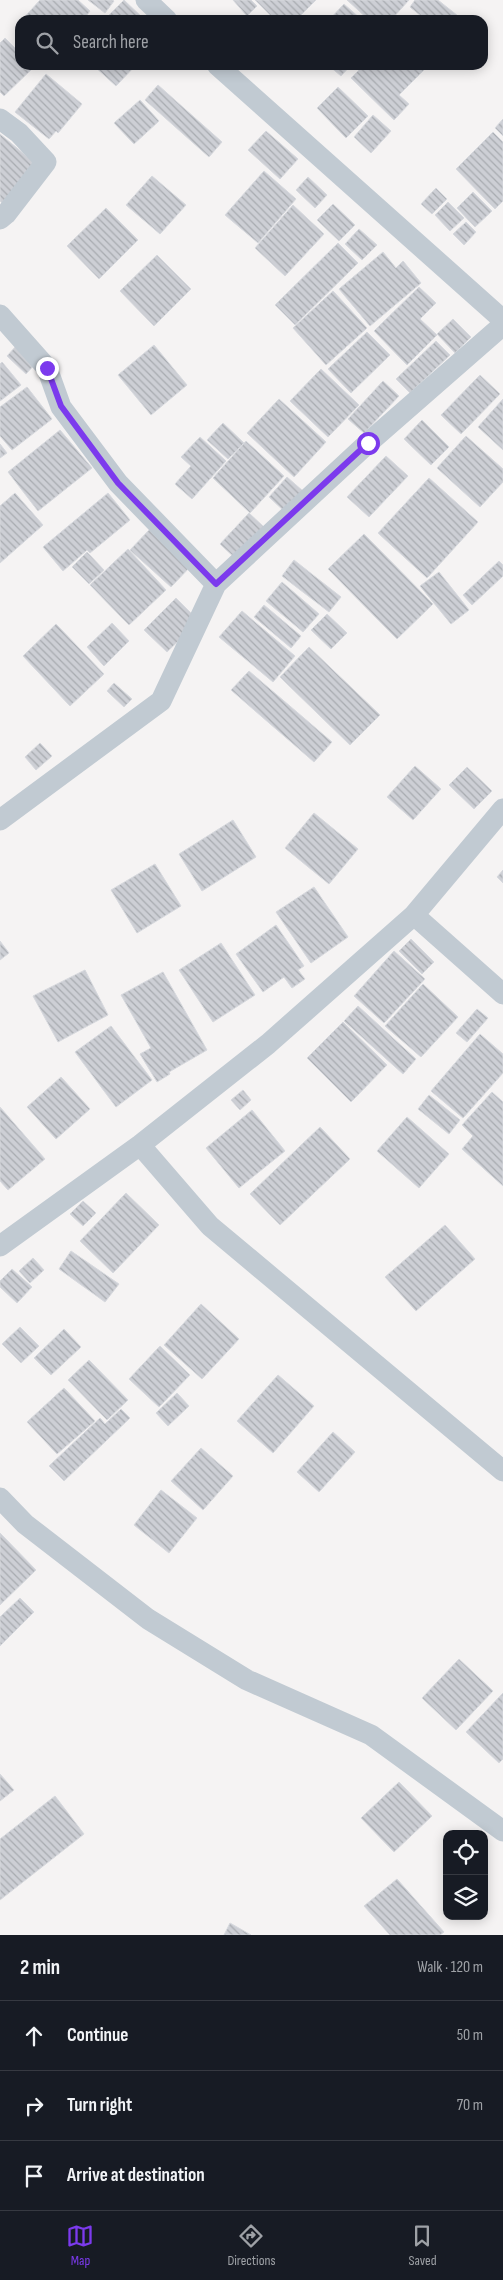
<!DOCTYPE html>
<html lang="en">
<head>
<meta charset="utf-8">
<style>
  :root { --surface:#171b24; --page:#20242c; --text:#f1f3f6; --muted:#9ea1a6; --line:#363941; --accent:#7c3aed }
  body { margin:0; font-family:"Sofia Sans Condensed",sans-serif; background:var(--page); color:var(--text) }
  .controls { position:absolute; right:15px; bottom:15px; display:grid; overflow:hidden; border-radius:10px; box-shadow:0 2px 12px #0003 }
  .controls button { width:45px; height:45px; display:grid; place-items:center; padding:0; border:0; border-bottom:1px solid var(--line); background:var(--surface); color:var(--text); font:25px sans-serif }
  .stop { position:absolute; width:15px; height:15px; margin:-11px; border:4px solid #7c3aed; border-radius:50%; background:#fff }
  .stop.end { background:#7c3aed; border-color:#fff; box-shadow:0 1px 5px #0008 }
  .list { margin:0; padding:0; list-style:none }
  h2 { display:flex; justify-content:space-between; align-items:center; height:65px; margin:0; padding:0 20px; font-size:21px }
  h2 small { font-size:16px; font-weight:400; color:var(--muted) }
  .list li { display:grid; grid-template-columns:32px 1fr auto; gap:15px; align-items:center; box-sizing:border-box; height:70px; padding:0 20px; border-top:1px solid var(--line) }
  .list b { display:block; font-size:19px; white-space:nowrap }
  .list em { font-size:16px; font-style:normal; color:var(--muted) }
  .icon { flex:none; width:28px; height:28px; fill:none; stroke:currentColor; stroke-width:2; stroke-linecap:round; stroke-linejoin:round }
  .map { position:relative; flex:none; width:503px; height:1935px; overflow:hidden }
  .search { position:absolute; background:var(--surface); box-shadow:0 2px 12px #0003; left:15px; right:15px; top:15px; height:55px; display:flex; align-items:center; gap:12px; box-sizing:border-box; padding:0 18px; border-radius:15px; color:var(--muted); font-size:19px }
  .sheet { height:275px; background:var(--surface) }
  nav { display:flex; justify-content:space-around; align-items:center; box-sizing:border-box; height:70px; border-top:1px solid var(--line); background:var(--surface); font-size:14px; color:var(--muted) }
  nav a { display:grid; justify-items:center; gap:2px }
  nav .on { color:var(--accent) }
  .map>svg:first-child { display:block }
  .building { fill:url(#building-back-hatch); stroke:#d7d9de }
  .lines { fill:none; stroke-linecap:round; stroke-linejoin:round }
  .street { stroke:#c1cad2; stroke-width:21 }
  .route { stroke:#7c3aed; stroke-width:6 }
</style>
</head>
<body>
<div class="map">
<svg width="503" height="1935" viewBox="0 0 503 1935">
  <defs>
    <pattern id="building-back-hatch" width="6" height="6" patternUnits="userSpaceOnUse" patternTransform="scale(1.25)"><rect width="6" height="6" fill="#cdcfd5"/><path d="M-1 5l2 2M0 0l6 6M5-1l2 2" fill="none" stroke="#a8abb0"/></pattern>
  </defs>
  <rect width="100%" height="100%" fill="#f5f3f3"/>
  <path class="building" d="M40 0H78L90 11 83 20H22Z
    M88 0H112L114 1 105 13Z
    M124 0 145 20H104Z
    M233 0H251L257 6 247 16Z
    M255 0H316L296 20H275Z
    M347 0H409L391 20H369Z
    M415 0H438L463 20H426L410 7Z
    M344 4 362 20H329Z
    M5 38 20 53V65H32L34 67 4 96 0 92V43Z
    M93 65H136L116 86Z
    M328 65H351L341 76Z
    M364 65H429L399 95 409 104 394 120 351 78Z
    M46 74 82 104 58 133 56 131 49 139 15 112Z
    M158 85 222 142 209 157 145 100Z
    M338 87 368 116 346 138 317 108Z
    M140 100 159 121 134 144 114 123Z
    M373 115 391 131 371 153 354 137Z
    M503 119V136L495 128Z
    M266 131 298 159 280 179 248 150Z
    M493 132 503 142V201L495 209 456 169Z
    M0 134 35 163 2 203 0 201Z
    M264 171 296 199 258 243 225 215Z
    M152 176 186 205 160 234 126 205Z
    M308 177 327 195 315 208 296 190Z
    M436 188 447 199 432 214 421 204Z
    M473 192 492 211 475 227 457 208Z
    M448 202 464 218 450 231 435 215Z
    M333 204 355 225 339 241 317 220Z
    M293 205 324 234 285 276 255 248Z
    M106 208 138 240 99 279 67 246Z
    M466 222 476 232 464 245 453 234Z
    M359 229 377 245 362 260 345 244Z
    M338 243 358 263 295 325 275 305Z
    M383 252 396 268 403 261 421 283 370 326 339 289Z
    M157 255 191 289 154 326 120 291Z
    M419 287 436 303 420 319 437 335 407 365 374 331Z
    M333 291 367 328 326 365 293 328Z
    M453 319 471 337 455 353 437 334Z
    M367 332 390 355 351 393 328 369Z
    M436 341 450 355 410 393 396 379Z
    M17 345 37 362 26 374 7 356Z
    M154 345 187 385 151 415 118 375Z
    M2 362 21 385 0 401V364Z
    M321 369 359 405 328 437 290 401Z
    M480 375 500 394 461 434 441 415Z
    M383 381 399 396 364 433 348 419Z
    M27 387 52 419 12 450 0 436V407Z
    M279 399 326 442 294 477 247 433Z
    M503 399V450L478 427Z
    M422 420 449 447 431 465 404 439Z
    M223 423 244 443 228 459 207 440Z
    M60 430 92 468 38 511 8 472Z
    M466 436 503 469V482L480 507 437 468Z
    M200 437 226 461 192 499 175 484 191 466 181 457Z
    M246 441 284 476 250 513 213 478Z
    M0 444 7 453 0 458Z
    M386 456 408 476 369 517 347 497Z
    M287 477 304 492 285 512 269 497Z
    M429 478 478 522 427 578 378 533Z
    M15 493 43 525 0 563V506Z
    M108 493 130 520 90 553 87 550 63 571 43 547Z
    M249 513 265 528 236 559 220 544Z
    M151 528 191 566 171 587 130 550Z
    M364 534 433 604 397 639 328 569Z
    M128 549 166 590 129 625 90 585Z
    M87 552 104 570 89 584 72 567Z
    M294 560 341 597 329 612 282 576Z
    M499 561 503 565V576L472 605 463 595Z
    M439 572 469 610 451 624 420 586Z
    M282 582 319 614 303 632 266 601Z
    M176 598 199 621 167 652 144 630Z
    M264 605 301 636 291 648 254 617Z
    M242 611 295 656 273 682 219 637Z
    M327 614 347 633 331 649 311 630Z
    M112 623 129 641 104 666 87 647Z
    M56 624 104 674 70 706 23 656Z
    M309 647 380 715 350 745 280 677Z
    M249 671 332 742 314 762 231 690Z
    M114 683 132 699 124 707 107 691Z
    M40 743 52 756 36 770 25 757Z
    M415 766 441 789 413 820 387 797Z
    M467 767 492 791 474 809 449 785Z
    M314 813 358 849 329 884 285 848Z
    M233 820 256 857 202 891 179 854Z
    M155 864 181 906 137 933 111 890Z
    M503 870V883L497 877Z
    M314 887 348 937 311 963 276 912Z
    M276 925 304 966 298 970 305 979 292 988 284 977 263 992 236 954Z
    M411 939 434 962 422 974 399 951Z
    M0 941 9 953 0 960Z
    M221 943 255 995 213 1022 179 970Z
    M394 951 425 979 384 1023 354 996Z
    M85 970 108 1015 58 1042 33 996Z
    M163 972 207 1050 169 1072 170 1074 157 1082 140 1054 151 1048 121 995Z
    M423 984 458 1017 421 1057 385 1026Z
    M358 1006 416 1059 403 1074 344 1021Z
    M477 1009 488 1018 467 1042 456 1033Z
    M343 1022 387 1065 351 1102 307 1058Z
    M111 1026 152 1080 116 1107 75 1052Z
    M480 1034 503 1054V1073L463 1118 431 1091Z
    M61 1077 90 1109 56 1139 27 1107Z
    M243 1090 251 1100 240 1110 231 1100Z
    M492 1092 503 1102V1186L462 1149 473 1136 462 1125Z
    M429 1095 460 1120 449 1134 418 1109Z
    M0 1107 45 1159 8 1190 0 1181Z
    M252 1110 285 1151 239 1188 206 1148Z
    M407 1117 449 1154 419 1188 377 1151Z
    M320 1127 350 1159 280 1225 250 1194Z
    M126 1193 159 1225 113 1273 80 1241Z
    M83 1201 96 1213 83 1226 70 1214Z
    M445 1225 475 1259 416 1311 385 1277Z
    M71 1251 119 1284 105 1302 59 1269Z
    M33 1258 44 1270 30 1283 19 1271Z
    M12 1269 32 1287 17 1303 0 1287V1281Z
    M201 1304 239 1339 202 1379 164 1345Z
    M20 1327 39 1346 21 1363 2 1344Z
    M64 1329 81 1347 51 1375 34 1358Z
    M160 1346 190 1375 159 1407 129 1379Z
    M89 1360 128 1400 107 1420 68 1380Z
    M278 1375 314 1406 273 1453 237 1421Z
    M64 1388 95 1421 57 1454 27 1422Z
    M177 1393 189 1406 168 1426 156 1413Z
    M121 1409 130 1418 64 1481 49 1466 100 1418 105 1424Z
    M333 1432 355 1452 319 1492 297 1472Z
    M201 1448 233 1476 203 1510 171 1481Z
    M161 1490 197 1518 169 1553 134 1525Z
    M0 1533 36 1570 0 1605Z
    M20 1598 34 1612 0 1646V1617Z
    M459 1659 493 1691 456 1730 422 1698Z
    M503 1693V1759L499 1763 466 1732Z
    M0 1774 14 1790 0 1801Z
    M399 1782 432 1816 394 1852 361 1818Z
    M55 1796 84 1834 0 1900V1839Z
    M397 1879 444 1932 440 1935H390L364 1906Z
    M230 1923 251 1935H224Z"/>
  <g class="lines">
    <path class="street" d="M146 0 167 20
      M217 65 503 320
      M0 119 19 133 46 162 6 214 0 219
      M0 315 47 368 61 407 118 483 216 584
      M0 820 161 701 216 584 368 443 503 325
      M414 915 503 994
      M140 1145 210 1226 503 1471
      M0 1246 140 1145 268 1044 414 915 503 809
      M0 1498 25 1524 148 1619 247 1680 371 1735 503 1831"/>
  </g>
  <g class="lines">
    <path class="route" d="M47 368 61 406 118 483 216 584 368 443"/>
  </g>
</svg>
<div class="controls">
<button><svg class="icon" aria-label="locate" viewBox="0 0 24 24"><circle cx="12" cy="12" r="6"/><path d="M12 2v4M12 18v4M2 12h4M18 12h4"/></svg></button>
<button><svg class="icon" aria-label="layers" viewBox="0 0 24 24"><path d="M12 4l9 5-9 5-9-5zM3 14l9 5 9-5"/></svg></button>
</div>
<div class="stop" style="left:368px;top:443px"></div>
<div class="stop end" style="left:47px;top:368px"></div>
<div class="search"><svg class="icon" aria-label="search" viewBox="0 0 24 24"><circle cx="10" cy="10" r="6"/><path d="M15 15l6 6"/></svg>Search here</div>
</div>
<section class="sheet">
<h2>2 min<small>Walk · 120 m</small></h2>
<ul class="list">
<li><svg class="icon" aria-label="ahead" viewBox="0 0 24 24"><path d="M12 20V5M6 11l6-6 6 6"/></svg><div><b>Continue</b></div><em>50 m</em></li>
<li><svg class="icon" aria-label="right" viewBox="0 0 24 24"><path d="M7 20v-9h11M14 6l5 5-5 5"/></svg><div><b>Turn right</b></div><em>70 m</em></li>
<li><svg class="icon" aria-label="arrive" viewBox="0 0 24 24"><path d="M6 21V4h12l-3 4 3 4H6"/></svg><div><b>Arrive at destination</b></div></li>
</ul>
</section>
<nav>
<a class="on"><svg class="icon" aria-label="map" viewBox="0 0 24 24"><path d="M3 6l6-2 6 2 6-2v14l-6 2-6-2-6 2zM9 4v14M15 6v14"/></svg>Map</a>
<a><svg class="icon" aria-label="directions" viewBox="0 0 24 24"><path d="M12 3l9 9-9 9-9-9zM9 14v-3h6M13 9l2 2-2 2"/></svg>Directions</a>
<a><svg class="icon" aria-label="saved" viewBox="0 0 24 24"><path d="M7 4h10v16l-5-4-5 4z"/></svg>Saved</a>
</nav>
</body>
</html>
